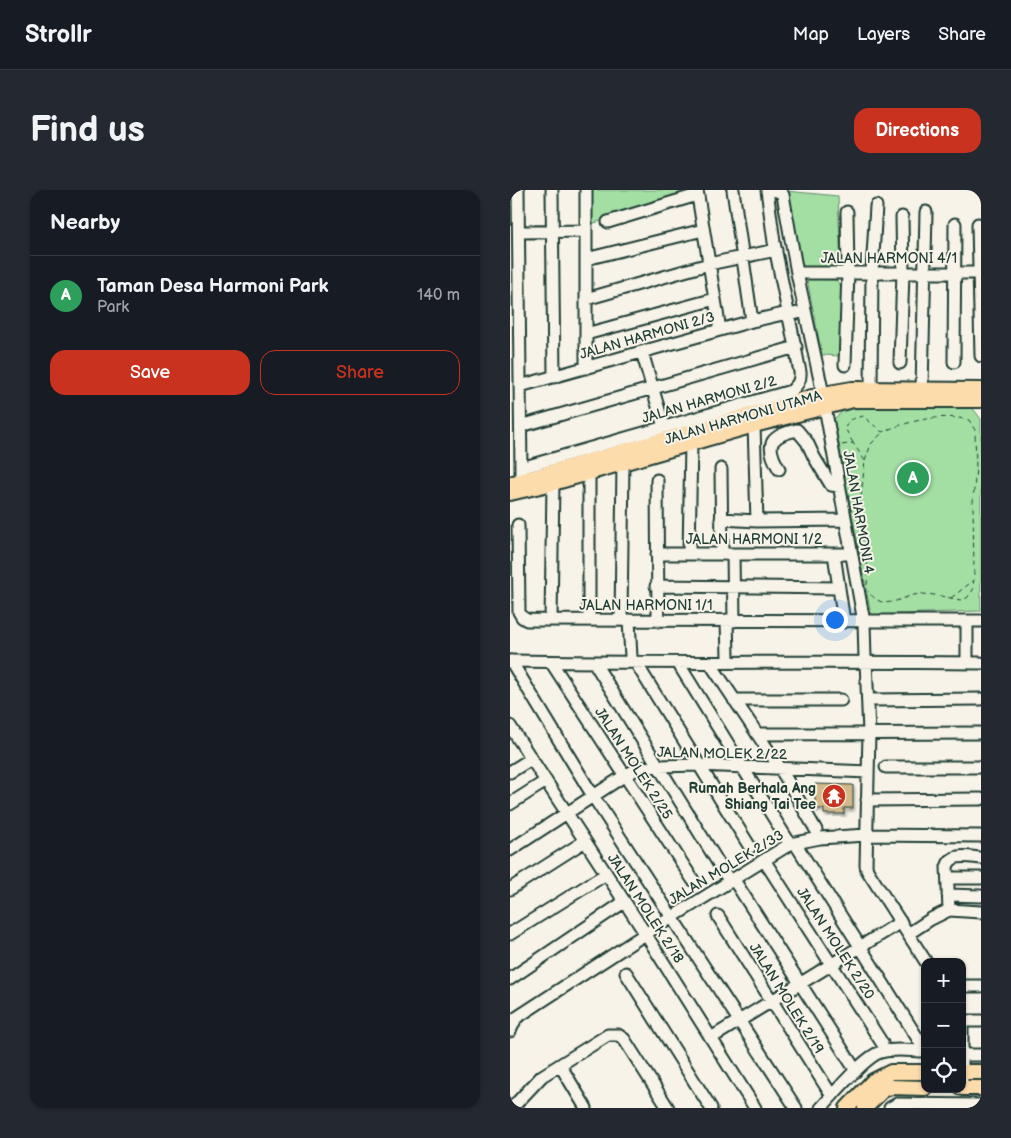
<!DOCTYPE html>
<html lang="en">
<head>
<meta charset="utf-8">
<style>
  :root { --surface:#171b24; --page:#242831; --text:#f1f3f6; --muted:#9ea1a6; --line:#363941; --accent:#c8321e }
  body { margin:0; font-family:"Balsamiq Sans",sans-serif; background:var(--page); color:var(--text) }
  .controls { position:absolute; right:15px; bottom:15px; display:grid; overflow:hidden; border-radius:10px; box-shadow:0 1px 4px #0004 }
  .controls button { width:45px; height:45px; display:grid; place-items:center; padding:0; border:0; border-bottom:1px solid var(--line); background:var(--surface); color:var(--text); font:25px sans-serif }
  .you { position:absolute; left:324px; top:429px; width:18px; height:18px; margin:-12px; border:4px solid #fff; border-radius:50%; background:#1a73e8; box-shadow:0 0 0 8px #1a73e833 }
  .badge { display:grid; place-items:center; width:32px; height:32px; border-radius:50%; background:var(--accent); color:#fff; font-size:16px; font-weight:700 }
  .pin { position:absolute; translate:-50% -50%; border:2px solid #fff; box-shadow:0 1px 5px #0006 }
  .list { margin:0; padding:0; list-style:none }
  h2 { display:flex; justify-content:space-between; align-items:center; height:65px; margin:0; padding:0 20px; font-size:21px }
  h2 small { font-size:16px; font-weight:400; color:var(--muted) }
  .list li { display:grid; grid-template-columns:32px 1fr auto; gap:15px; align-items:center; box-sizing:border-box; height:80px; padding:0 20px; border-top:1px solid var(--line) }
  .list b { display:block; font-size:19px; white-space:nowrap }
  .list p { margin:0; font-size:16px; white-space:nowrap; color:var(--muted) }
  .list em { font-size:16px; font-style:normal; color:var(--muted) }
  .actions { display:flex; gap:10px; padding:15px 20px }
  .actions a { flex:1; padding:11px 0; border:1px solid var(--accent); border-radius:15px; text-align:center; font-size:18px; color:var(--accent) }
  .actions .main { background:var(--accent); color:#fff }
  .icon { flex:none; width:28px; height:28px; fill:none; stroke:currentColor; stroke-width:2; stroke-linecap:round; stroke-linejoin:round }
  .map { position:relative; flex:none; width:471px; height:918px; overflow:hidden; border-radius:15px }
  header { display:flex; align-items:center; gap:30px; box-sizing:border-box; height:70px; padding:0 25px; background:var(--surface); border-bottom:1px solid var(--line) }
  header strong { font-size:24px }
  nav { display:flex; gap:28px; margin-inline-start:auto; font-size:18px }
  .intro { display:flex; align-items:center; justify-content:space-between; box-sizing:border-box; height:120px; padding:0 30px }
  h1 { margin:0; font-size:35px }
  .button { padding:12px 22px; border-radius:15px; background:var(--accent); color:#fff; font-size:18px; font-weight:700 }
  main { display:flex; gap:30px; padding:0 30px }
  aside { flex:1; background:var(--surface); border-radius:15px; box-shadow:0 1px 4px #0004 }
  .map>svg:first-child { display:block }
  .green { fill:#a3dea3; stroke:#618e6c }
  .building { fill:#d3b989; stroke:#1f3d34; filter:url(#shadow) }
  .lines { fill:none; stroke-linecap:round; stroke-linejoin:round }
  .minor-casing { stroke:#1f3d34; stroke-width:15 }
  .major-casing { stroke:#1f3d34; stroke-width:18 }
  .path { stroke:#1f3d34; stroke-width:1; stroke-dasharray:5 4; stroke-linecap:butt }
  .minor { stroke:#f7f3e8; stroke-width:11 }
  .major { stroke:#fddcac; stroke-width:14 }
  .labels { text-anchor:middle; stroke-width:4; stroke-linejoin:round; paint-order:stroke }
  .street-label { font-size:14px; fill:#1f3d34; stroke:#f7f3e8 }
  .poi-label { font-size:14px; font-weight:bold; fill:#1f3d34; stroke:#f7f3e8; text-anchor:end }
</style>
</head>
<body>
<header>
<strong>Strollr</strong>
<nav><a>Map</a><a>Layers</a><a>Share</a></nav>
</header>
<div class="intro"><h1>Find us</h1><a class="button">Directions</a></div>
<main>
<aside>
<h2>Nearby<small></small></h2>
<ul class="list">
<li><span class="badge" style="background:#2e9e5b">A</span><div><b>Taman Desa Harmoni Park</b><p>Park</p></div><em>140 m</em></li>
</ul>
<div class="actions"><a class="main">Save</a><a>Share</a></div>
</aside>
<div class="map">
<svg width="471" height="918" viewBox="0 0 471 918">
  <defs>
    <filter id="shadow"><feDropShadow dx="1.5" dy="3" stdDeviation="1" flood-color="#0004"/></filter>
  </defs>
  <rect width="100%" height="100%" fill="#f7f3e8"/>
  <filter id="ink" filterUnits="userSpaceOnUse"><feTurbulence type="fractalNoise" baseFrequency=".02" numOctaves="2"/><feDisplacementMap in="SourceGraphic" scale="10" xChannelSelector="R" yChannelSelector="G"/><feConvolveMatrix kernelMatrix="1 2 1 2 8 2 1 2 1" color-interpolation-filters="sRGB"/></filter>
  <g filter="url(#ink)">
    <path class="green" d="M81 0H178L179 4 81 34Z
      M276 1 328 6 331 77 289 78Z
      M297 89 326 90 331 96 330 166 312 165Z
      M461 216 471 229V421L361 425 324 229 335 219Z"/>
    <path class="building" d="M305 594 343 595V618H334V624H314V619H305Z"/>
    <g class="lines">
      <g class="minor-casing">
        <path id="minor" d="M8 0 11 283
          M42 0 44 187
          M187 0 210 140
          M223 0 242 131
          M262 0 270 2 273 5 287 83 313 204
          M98 32 187 5
          M468 34 471 166
          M9 42 76 41
          M76 69 193 40
          M287 83H471
          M76 109 199 74 266 60
          M76 144 205 109
          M132 162 154 237
          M444 172 445 34
          M390 173 393 82 392 27
          M335 175 338 82 337 22
          M76 178V0
          M10 196 242 131 273 124 276 126 295 121
          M361 199 362 82 366 16
          M412 199 416 22
          M315 217 354 432 355 468
          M244 235 247 331
          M11 236 286 157
          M11 278 281 201C287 196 291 191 290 182L264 52 257 0
          M211 279 212 364
          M269 279C255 255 259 246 287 240L297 252 304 267 321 295 329 296
          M79 282V429
          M147 290 148 431
          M211 329 247 331 335 330
          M8 335 9 422 12 427 17 430 471 431
          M179 363 181 253
          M147 364H341
          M223 364 224 431
          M324 364 334 432
          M146 396 329 398
          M41 430 43 293
          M111 430 113 272
          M119 430 121 467
          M217 430 218 467
          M457 432V469
          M0 471C157 474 314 471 471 473
          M1 471 83 606 286 918
          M356 471 359 543 356 675 357 680 416 772
          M41 472 183 690
          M84 472 220 692
          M126 473 240 657
          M168 473 280 654
          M200 473 270 578 306 640
          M224 510H331
          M358 510 471 509
          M0 536 133 740 245 918
          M247 544 471 543
          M376 577H471
          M0 582 21 569
          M357 610 471 609
          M0 614 36 591
          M285 653 415 860
          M0 660 114 586 129 578 148 576 188 575 358 582
          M254 670 372 853
          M438 688H471
          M224 690 346 881
          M0 699 75 651
          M438 705 471 706
          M439 720 437 677C441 662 459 667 471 668
          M208 726 322 906
          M0 744 96 684
          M398 744 421 729 439 720 471 722
          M116 783 201 918
          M0 789 114 712
          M452 796H471
          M6 828 135 744 280 654 310 648 356 645 471 646
          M452 831H471
          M452 835V898
          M0 841 6 828
          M201 848 391 732
          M452 865H471
          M50 875 76 918
          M2 918 32 886 98 845H108L114 849 158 918
          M311 918C323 905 355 866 371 862 384 858 401 861 415 861
          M380 918 387 914 471 915"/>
      </g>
      <g class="major-casing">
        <path id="major" d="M0 294 313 204 342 199 471 200
          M0 303 43 293 244 235 343 210H471
          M452 882H471
          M452 898H471
          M337 918 363 891 381 882H415
          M355 918 373 900 381 897 415 898"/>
      </g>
      <path class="path" d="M343 253 335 238 339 230 353 226 372 242C398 231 432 223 459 230L465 240 466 278 463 311 464 385 463 400 457 408 451 410C439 408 425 404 412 404 392 404 375 425 358 401
        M332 255 343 253 355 271 349 324 358 379 357 395
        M355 271 361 254 372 243
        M441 408 464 390"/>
      <use href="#minor" class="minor"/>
      <use href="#major" class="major"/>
    </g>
  </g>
  <defs>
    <g id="temple-disc" transform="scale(1.25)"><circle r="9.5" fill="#c8321e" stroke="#f7f3e8"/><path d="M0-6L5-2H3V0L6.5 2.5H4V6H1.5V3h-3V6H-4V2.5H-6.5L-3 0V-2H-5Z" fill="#fff"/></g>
  </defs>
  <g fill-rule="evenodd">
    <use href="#temple-disc" x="324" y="606"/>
  </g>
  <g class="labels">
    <g class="street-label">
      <text x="379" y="73">JALAN HARMONI 4/1</text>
      <text transform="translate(137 145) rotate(-16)" y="5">JALAN HARMONI 2/3</text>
      <text transform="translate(199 209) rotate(-16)" y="5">JALAN HARMONI 2/2</text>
      <text transform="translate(233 227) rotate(-16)" y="5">JALAN HARMONI UTAMA</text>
      <text transform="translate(349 322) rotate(80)" y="5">JALAN HARMONI 4</text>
      <text x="244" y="354">JALAN HARMONI 1/2</text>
      <text x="136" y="420">JALAN HARMONI 1/1</text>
      <text transform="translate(212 563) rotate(1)" y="5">JALAN MOLEK 2/22</text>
      <text transform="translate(124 573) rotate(57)" y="5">JALAN MOLEK 2/25</text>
      <text transform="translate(216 677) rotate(-31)" y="5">JALAN MOLEK 2/33</text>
      <text transform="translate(136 718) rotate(57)" y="5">JALAN MOLEK 2/18</text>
      <text transform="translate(326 753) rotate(57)" y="5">JALAN MOLEK 2/20</text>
      <text transform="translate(277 808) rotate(58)" y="5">JALAN MOLEK 2/19</text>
    </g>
    <g class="poi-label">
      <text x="306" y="603">Rumah Berhala Ang<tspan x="306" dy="16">Shiang Tai Tee</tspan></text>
    </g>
  </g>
</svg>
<div class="controls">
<button>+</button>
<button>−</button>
<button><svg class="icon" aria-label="locate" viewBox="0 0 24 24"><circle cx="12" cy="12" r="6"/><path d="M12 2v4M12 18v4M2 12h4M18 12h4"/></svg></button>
</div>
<div class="you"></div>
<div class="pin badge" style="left:403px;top:288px;background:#2e9e5b">A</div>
</div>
</main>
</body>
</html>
